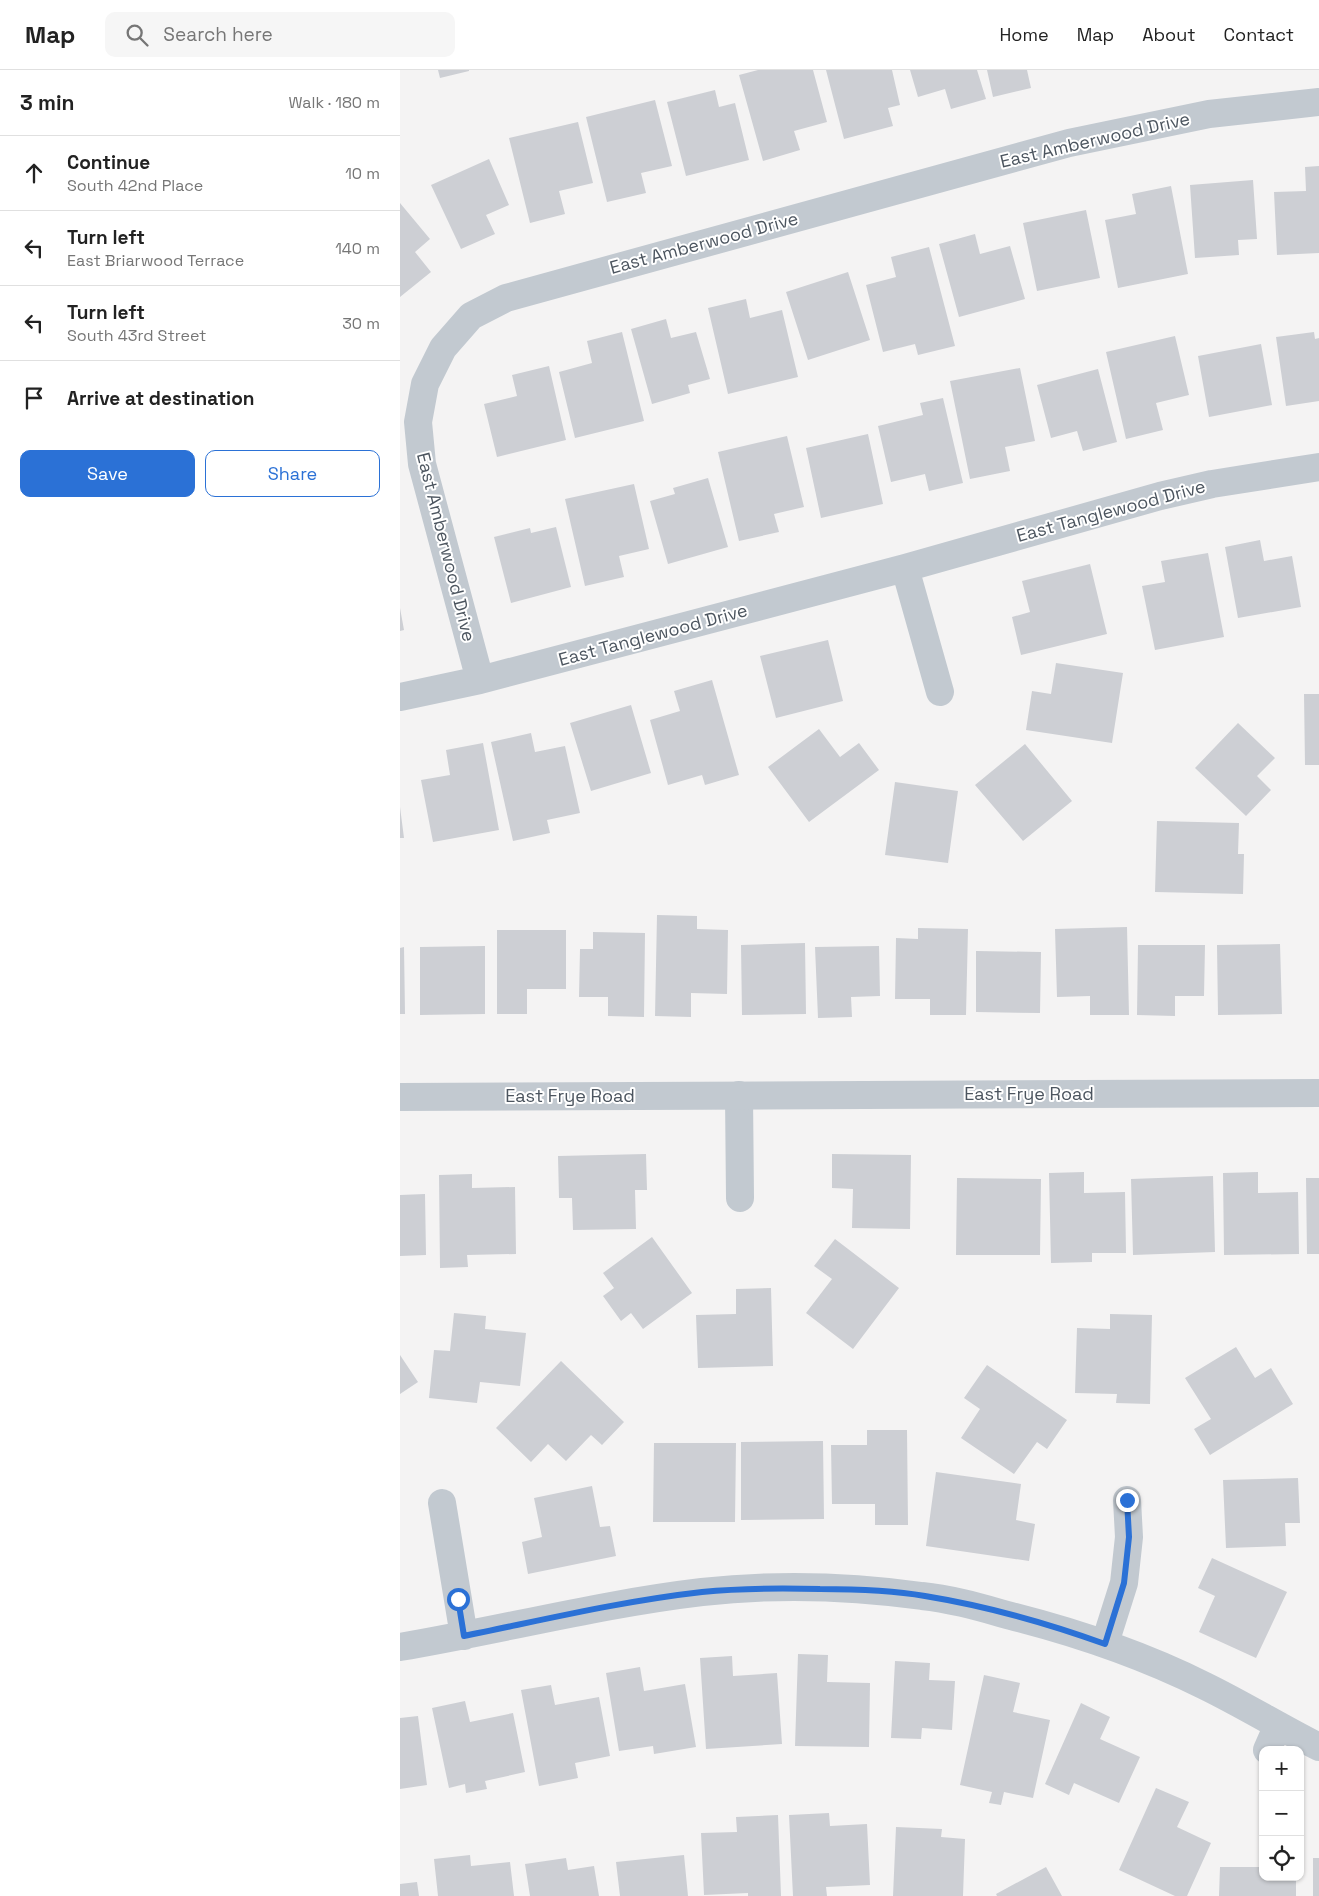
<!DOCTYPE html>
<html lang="en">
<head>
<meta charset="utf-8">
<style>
  :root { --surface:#fff; --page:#f6f6f6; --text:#222; --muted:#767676; --line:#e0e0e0; --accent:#2b71d6 }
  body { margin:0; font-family:"Space Grotesk",sans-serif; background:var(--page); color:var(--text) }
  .controls { position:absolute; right:15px; bottom:15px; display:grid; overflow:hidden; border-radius:10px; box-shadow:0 1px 4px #0004 }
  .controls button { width:45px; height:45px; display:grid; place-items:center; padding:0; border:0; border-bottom:1px solid var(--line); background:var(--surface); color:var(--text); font:25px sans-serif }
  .stop { position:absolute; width:15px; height:15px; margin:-11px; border:4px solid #2b71d6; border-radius:50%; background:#fff }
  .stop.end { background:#2b71d6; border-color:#fff; box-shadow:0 1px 5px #0008 }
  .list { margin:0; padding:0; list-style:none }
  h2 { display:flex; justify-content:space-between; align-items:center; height:65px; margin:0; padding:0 20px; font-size:21px }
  h2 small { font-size:16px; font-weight:400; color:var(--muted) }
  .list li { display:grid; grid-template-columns:32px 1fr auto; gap:15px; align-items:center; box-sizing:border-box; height:75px; padding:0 20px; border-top:1px solid var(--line) }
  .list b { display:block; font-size:19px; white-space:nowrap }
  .list p { margin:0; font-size:16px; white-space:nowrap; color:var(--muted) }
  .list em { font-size:16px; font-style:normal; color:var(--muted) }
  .actions { display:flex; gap:10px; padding:15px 20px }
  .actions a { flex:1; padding:11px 0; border:1px solid var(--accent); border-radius:10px; text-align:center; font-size:18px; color:var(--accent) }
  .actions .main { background:var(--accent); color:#fff }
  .icon { flex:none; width:28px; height:28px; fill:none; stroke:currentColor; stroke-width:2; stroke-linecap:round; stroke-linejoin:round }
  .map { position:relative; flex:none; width:919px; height:1826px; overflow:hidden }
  header { display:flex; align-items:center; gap:30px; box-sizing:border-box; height:70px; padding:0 25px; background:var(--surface); border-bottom:1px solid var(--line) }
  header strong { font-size:24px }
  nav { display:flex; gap:28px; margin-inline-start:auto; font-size:18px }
  .search { width:350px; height:45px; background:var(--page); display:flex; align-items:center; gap:12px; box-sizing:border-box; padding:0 18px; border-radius:10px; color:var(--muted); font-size:19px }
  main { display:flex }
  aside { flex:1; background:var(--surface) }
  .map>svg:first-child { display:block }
  .building { fill:#cdcfd4 }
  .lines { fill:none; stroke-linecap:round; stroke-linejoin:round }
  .minor { stroke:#c2c9d0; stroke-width:28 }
  .tertiary { stroke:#c2c9d0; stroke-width:28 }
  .route { stroke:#2b71d6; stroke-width:6 }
  .labels { text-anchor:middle; stroke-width:4; stroke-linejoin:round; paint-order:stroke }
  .street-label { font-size:18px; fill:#4c555f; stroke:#fff }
</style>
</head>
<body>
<header>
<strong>Map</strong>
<div class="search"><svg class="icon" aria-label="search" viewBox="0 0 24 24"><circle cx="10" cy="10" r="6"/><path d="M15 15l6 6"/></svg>Search here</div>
<nav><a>Home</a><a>Map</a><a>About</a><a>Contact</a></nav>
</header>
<main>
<aside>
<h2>3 min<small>Walk · 180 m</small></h2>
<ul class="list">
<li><svg class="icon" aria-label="ahead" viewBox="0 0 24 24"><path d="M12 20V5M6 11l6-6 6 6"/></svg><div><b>Continue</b><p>South 42nd Place</p></div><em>10 m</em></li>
<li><svg class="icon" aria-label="left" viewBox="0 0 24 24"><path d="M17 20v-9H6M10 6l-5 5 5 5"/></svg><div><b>Turn left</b><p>East Briarwood Terrace</p></div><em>140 m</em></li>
<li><svg class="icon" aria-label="left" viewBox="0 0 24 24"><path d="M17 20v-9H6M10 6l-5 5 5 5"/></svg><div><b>Turn left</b><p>South 43rd Street</p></div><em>30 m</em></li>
<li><svg class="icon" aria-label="arrive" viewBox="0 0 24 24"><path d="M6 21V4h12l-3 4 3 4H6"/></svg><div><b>Arrive at destination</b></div></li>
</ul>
<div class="actions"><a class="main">Save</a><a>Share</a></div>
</aside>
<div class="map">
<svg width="919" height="1826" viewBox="0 0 919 1826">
  <rect width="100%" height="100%" fill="#f4f3f3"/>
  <path class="building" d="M38 0H69V1L40 8Z
    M358 0H413L427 52 394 61 400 80 363 91 339 5Z
    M426 0H492L500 35 488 38 493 56 444 69Z
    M510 0H577L586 29 551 39 545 19 518 27Z
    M587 0H627L631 18 593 27Z
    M315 20 319 37 335 33 349 90 286 106 267 32Z
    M255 30 272 96 241 103 246 123 207 132 186 47Z
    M178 52 193 113 159 121 165 144 130 153 109 68Z
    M89 89 109 135 86 145 95 164 61 179 31 115Z
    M919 96V183L877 185 874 122 906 121 905 97Z
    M853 110 857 169 838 170 839 185 795 188 790 115Z
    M771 116 788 204 718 218 705 150 736 144 732 124Z
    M0 133 30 169 15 182 31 202 0 227Z
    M686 140 700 208 637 221 623 153Z
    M575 164 580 184 610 176 625 229 559 247 539 174Z
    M529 177 555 276 518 285 515 274 483 282 466 215 496 207 491 187Z
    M448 202 470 270 408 290 386 222Z
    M346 229 350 248 382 240 398 307 328 324 308 238Z
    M266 249 271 268 296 262 310 309 288 315 290 323 252 334 231 259Z
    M222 262 244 351 175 368 159 302 192 293 187 271Z
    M914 262 915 269 919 268V331L886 336 876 267Z
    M775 266 789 325 756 333 763 360 726 369 706 282Z
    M861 274 872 335 809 347 798 286Z
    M149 296 166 370 97 387 84 334 117 326 112 305Z
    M620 298 635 371 605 377 610 401 570 409 550 311Z
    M698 299 717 372 683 381 677 361 651 368 637 315Z
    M543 328 563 413 529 421 525 404 491 412 478 356 523 345 520 333Z
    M468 364 483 434 421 448 406 378Z
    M387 366 404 437 374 444 379 462 339 471 318 382Z
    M308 408 328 477 268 494 250 431 275 424 273 418Z
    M234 414 249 479 219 486 224 507 185 516 165 429Z
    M156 457 171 517 111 533 94 467 130 458 131 463Z
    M860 470 864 491 892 486 901 537 838 548 825 477Z
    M808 483 824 567 755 580 742 516 765 512 761 491Z
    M690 494 707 564 621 585 612 547 630 542 622 511Z
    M0 538 4 560 0 561Z
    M428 570 443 631 376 648 360 586Z
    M656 593 723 603 712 673 626 660 632 621 651 624Z
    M312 610 339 705 305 715 302 705 268 715 250 650 280 641 274 621Z
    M904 624H919V695H905Z
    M231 635 251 703 191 721 170 653Z
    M838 653 875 688 857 706 871 720 846 746 795 698Z
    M419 659 440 687 459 673 479 700 409 752 368 697Z
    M131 663 135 682 165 676 180 743 147 750 150 763 113 771 91 672Z
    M83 673 99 760 33 772 21 710 50 705 46 680Z
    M625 674 672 731 623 771 575 715Z
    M495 712 558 721 548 793 485 785Z
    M0 737 4 768H0Z
    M757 751 839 753 838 784H844L843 824 755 822Z
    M257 845 297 846V859L328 860 327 924 291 923V947L255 946Z
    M727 857 729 945H690V926L657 927 655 859Z
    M518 858 568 859 566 945H530V929H495L496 868 518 869Z
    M97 860H166V919H127V944H97Z
    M193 862 245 863 244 947 208 946V927H179L180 879H193Z
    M405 873 406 944 342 945 341 875Z
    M880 874 882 944 818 945 817 875Z
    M738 875H805L804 926H775V946L737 945Z
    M85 876V944L20 945V877Z
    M479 876 480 926 451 927 452 947 418 948 415 877Z
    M4 877 5 944H0V878Z
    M576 881 641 882 640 943 576 942Z
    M246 1084 247 1120H235L236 1159 173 1160 172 1128H159L158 1086Z
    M432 1084 511 1085 510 1159 452 1158 453 1119 432 1118Z
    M684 1102V1123L725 1122 726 1183H692V1192L651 1193 649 1103Z
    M858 1102V1123L898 1122 899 1184 824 1185 823 1103Z
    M72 1104V1118L115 1117 116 1184 67 1185 68 1197 40 1198 39 1105Z
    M813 1106 815 1182 733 1185 731 1109Z
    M557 1108 641 1109 640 1185H556Z
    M906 1108H919V1184H907Z
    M25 1124 26 1185 0 1186V1125Z
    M252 1167 292 1223 243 1259 231 1243 221 1251 203 1226 214 1218 203 1203Z
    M435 1169 499 1218 453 1279 406 1243 432 1209 414 1196Z
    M371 1218 373 1296 298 1298 296 1245 336 1244V1219Z
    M54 1243 86 1246 85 1259 126 1263 120 1316 80 1312 77 1333 29 1328 34 1280 50 1281Z
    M710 1244 752 1245 750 1334 716 1333 717 1324 675 1323 677 1258 710 1259Z
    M836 1277 855 1308 871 1298 893 1334 810 1385 794 1359 811 1349 785 1308Z
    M0 1285 18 1312 0 1324Z
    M161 1291 224 1352 202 1375 191 1365 166 1391 148 1374 131 1392 96 1358Z
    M587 1295 667 1350 647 1379 637 1372 614 1404 561 1368 580 1339 564 1328Z
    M467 1360H507L508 1455H475V1434H432L431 1375H467Z
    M423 1371 424 1449 341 1450V1372Z
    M254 1373H336L335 1452H253Z
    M536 1402 621 1414 616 1450 635 1454 629 1491 526 1476Z
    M898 1408 900 1453H885L886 1476 826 1478 823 1410Z
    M192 1416 200 1457 210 1456 216 1486 128 1504 122 1472 142 1467 134 1428Z
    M812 1488 887 1522 856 1588 799 1562 815 1526 798 1518Z
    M398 1584 428 1585 427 1612 470 1613 469 1677 395 1676Z
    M332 1586 333 1606 377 1603 382 1674 306 1679 300 1588Z
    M495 1591 530 1593 529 1610 555 1611 552 1660 522 1658 521 1669 491 1668Z
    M240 1597 244 1621 285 1614 296 1677 254 1684 253 1676 219 1681 206 1603Z
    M584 1605 620 1613 613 1642 650 1650 633 1728 604 1722 601 1735 589 1733 592 1722 560 1715Z
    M151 1615 155 1635 199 1627 210 1686 175 1693 178 1708 139 1716 121 1620Z
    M65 1631 70 1652 113 1643 125 1702 85 1711 87 1719 66 1723 65 1714 49 1718 32 1638Z
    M681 1633 710 1647 700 1669 740 1687 719 1733 674 1713 669 1725 645 1714Z
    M18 1646 27 1715 0 1719V1648Z
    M756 1718 789 1732 777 1757 811 1773 787 1826H775L719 1800Z
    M429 1743 430 1756 467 1754 470 1815 426 1817 427 1826H393L389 1745Z
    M378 1745 381 1826H348V1823L304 1825 301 1763 337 1762 336 1747Z
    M496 1757 542 1759 541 1767 565 1769 563 1826H493Z
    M861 1773H863V1807H896V1826H819L820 1797H861Z
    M70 1785 71 1796 110 1792 114 1826H38L34 1789Z
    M284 1785 288 1826H220L216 1792Z
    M166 1788 168 1800 194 1796 199 1826H130L125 1794Z
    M913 1788H919V1826H913Z
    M646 1797 662 1826H597L596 1824Z
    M17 1812 19 1826H0V1814Z"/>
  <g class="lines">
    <path class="minor" d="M505 498 540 622
      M80 610 22 394 18 352 25 314 43 278 71 246 106 228 669 73 809 44 919 32
      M0 627 80 610 505 498 760 426 812 414 919 397
      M339 1025 340 1128
      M42 1433 64 1566
      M705 1573 724 1513 729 1467 727 1430
      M0 1577C101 1560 200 1534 302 1522 374 1514 450 1516 522 1526 552 1529 582 1538 611 1546 678 1563 743 1585 805 1616 844 1635 881 1658 919 1677
      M867 1680 878 1655"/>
    <path class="tertiary" d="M0 1027 919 1023"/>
  </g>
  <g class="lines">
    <path class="route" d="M58 1529 64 1566C143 1550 222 1531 302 1522 341 1518 381 1518 420 1519 455 1519 491 1520 525 1526 586 1536 647 1553 705 1574L724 1513 729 1467 727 1430"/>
  </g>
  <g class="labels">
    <g class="street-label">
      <text transform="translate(695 70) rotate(-13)" y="6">East Amberwood Drive</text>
      <text transform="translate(304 173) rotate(-15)" y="6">East Amberwood Drive</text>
      <text transform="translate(711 441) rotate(-15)" y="6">East Tanglewood Drive</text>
      <text transform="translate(46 477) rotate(76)" y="6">East Amberwood Drive</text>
      <text transform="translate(253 565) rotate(-15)" y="6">East Tanglewood Drive</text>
      <text x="629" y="1030">East Frye Road</text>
      <text x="170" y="1032">East Frye Road</text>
    </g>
  </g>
</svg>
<div class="controls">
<button>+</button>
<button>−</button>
<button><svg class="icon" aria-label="locate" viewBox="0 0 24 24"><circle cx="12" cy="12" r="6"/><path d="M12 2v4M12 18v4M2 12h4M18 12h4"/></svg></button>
</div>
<div class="stop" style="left:58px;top:1529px"></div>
<div class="stop end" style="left:727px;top:1430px"></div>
</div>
</main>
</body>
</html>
